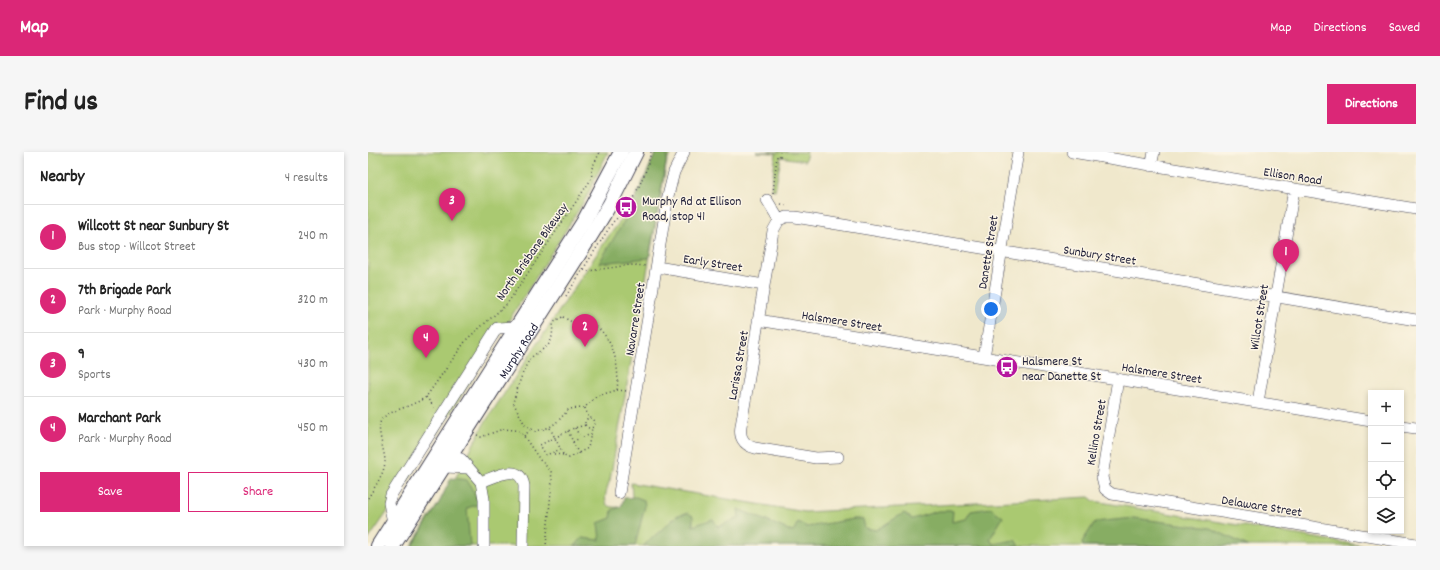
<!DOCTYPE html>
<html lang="en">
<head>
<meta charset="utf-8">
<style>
  :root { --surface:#fff; --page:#f6f6f6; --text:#222; --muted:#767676; --line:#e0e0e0; --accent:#db2777 }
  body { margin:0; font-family:Dekko,sans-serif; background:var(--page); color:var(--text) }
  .controls { position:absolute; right:12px; bottom:12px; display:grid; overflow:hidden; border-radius:0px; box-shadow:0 2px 6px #0003 }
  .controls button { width:36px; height:36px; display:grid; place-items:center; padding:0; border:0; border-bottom:1px solid var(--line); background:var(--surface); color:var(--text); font:20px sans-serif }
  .you { position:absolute; left:623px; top:157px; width:14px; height:14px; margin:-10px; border:3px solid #fff; border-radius:50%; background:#1a73e8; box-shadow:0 0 0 6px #1a73e833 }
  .badge { display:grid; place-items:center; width:26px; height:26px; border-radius:50%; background:var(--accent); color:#fff; font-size:13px; font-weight:700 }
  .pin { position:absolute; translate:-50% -33px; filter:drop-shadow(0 1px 2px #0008) }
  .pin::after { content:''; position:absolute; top:21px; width:14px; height:12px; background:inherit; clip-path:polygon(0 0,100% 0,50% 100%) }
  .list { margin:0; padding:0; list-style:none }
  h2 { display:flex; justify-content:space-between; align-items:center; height:52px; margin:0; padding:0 16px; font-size:17px }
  h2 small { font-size:13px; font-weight:400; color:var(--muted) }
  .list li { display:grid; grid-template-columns:26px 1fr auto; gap:12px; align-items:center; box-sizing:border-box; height:64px; padding:0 16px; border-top:1px solid var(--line) }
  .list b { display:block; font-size:15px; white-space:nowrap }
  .list p { margin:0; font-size:13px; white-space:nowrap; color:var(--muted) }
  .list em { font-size:13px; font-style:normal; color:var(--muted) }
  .actions { display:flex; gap:8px; padding:12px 16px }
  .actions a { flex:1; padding:9px 0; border:1px solid var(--accent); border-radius:0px; text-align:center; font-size:14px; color:var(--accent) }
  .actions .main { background:var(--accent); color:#fff }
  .icon { flex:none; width:22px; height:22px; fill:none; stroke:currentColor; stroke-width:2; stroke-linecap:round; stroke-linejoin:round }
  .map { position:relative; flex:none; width:1048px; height:394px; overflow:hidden; border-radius:0px }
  header { display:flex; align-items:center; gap:24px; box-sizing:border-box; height:56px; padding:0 20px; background:var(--accent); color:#fff }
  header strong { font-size:19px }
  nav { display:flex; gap:22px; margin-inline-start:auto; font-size:14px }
  .intro { display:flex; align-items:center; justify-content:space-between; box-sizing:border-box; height:96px; padding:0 24px }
  h1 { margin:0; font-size:28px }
  .button { padding:10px 18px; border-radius:0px; background:var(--accent); color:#fff; font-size:14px; font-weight:700 }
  main { display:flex; gap:24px; padding:0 24px }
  aside { flex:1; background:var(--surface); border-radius:0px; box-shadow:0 2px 6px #0003 }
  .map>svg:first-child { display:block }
  .green { fill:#aac971; stroke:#667656 }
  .forest { fill:#87ad63; stroke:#54684f }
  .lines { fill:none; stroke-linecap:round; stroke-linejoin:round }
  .minor-casing { stroke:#414051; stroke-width:12 }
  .major-casing { stroke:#414051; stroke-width:16 }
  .path { stroke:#414051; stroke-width:1.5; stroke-dasharray:1 3; stroke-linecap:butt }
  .minor { stroke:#fff; stroke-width:11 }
  .major { stroke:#fff; stroke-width:14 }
  .labels { text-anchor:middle; stroke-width:3; stroke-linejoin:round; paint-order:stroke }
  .street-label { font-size:13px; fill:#22223b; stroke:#fcf5e5 }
  .poi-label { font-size:13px; fill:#22223b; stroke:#fcf5e5; text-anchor:start }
</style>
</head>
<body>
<header>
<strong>Map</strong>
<nav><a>Map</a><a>Directions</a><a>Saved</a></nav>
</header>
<div class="intro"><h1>Find us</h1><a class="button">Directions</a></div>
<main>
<aside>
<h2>Nearby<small>4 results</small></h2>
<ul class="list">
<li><span class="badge">1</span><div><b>Willcott St near Sunbury St</b><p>Bus stop · Willcot Street</p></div><em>240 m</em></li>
<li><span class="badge">2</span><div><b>7th Brigade Park</b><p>Park · Murphy Road</p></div><em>320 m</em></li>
<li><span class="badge">3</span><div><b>9</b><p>Sports</p></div><em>430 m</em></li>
<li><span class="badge">4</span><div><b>Marchant Park</b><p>Park · Murphy Road</p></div><em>450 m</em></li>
</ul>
<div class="actions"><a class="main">Save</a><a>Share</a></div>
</aside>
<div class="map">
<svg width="1048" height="394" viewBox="0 0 1048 394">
  <rect width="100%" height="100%" fill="#fcf5e5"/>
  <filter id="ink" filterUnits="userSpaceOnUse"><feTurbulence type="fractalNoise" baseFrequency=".025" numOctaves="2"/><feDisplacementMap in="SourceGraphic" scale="8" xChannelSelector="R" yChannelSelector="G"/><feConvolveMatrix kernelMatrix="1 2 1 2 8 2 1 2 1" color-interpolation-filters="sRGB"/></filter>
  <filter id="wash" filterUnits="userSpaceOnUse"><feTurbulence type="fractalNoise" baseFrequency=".012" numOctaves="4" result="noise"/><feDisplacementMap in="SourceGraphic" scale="16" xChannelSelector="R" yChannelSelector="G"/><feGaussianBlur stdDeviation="0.9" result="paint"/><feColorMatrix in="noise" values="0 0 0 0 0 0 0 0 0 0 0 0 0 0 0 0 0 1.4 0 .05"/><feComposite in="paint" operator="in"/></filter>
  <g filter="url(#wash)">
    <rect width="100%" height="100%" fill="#f0e8cc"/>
    <path class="green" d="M0 0H240L218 46 27 349 0 388Z
      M288 0H305L299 8 242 328C235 346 233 361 259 353L264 344 263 331 437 360 721 345 726 349 996 394H43L89 323 116 272 240 85C262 58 276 33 288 0Z
      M388 0H439L437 9 413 5 407 38 403 37 408 1Z"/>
    <path class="forest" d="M288 0H300L281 106 231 111 261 61Z
      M83 326 99 328 112 352 99 356 102 394H44L71 351Z
      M268 345 276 348 277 354 267 394H207L214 386 232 388 230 371 243 366 244 358 253 355 256 346Z
      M623 356 635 365 622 387 625 392 647 388 651 394H275L310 363 320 361 325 364V374L345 367 350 375 371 365 370 357 425 380 430 370 439 375 486 367H495L497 376 508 378 536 361 544 367 570 359H585L584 370 598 367 603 359Z
      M766 366 842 376 880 394H715L714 390 727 370Z"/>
  </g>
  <g filter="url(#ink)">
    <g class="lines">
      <g class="minor-casing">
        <path id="minor" d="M704 0 1048 57
          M783 14 786 0
          M399 48 411 68 405 79 373 274C371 285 375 293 387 296L448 306 470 305
          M411 68 418 65H427L1048 168
          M289 115 396 133
          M390 168 1003 269
          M616 205 650 0
          M750 227 734 325 737 337 744 342 1048 392
          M890 250 926 37
          M1033 274 1048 276
          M75 304H83L93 307 113 330 116 347V394
          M76 315 101 316
          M113 330C127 325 152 310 156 334L155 394
          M251 341 300 44 306 20 316 0
          M25 370 21 351 23 343 129 176 149 175"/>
      </g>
      <g class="major-casing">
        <g id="major">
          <path d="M10 394 216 69 253 0"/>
          <path id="s1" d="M25 394 220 88 242 52 268 0"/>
        </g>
      </g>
      <path class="path" d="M405 41 409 4H412V0
        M413 52 419 54
        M216 118 220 119 262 113 279 114
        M198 144 245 70 257 59 268 41 279 16 283 0
        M195 165 209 173H226C246 186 252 216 249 238L229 244 216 256 201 257C189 270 186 276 167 279L157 273 145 250C150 237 154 217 163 206 168 200 179 197 182 190 188 179 179 170 195 165Z
        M249 238 259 239
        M58 245 67 256
        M217 256 221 266
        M217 271a5 5 0 1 1 10 0a5 5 0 1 1-10 0Z
        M182 276 196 304 201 306 220 296 224 276
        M207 276 211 283
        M200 279 211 303
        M109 283 113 285 135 277 147 278 153 280 172 308 183 319 184 328 178 394
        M156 284 162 278
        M215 285 224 282
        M205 290 210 287
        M193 297 178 303 172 293 206 276 218 273
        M186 302 196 303
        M0 346C6 336 17 321 17 309 17 299 7 275 14 267 18 260 48 253 58 245L99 187 139 152 224 26 223 18 232 0"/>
      <use href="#minor" class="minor"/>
      <use href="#major" class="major"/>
    </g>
  </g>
  <defs>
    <g id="bus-disc" transform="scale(1.15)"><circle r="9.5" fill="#b5179e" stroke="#fcf5e5"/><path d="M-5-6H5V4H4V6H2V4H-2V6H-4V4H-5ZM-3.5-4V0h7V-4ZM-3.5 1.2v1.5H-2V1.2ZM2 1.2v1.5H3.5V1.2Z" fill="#fff"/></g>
  </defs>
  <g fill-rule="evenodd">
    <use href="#bus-disc" x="258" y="55"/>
    <use href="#bus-disc" x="639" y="215"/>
  </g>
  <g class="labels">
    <g class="street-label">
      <text transform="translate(925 23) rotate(9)" y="5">Ellison Road</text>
      <text transform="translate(163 99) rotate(-55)" y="5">North Brisbane Bikeway</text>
      <text transform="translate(619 100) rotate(-81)" y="5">Danette Street</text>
      <text transform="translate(732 102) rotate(9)" y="5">Sunbury Street</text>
      <text transform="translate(345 110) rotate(9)" y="5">Early Street</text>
      <text transform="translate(890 165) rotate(-81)" y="5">Willcot Street</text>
      <text transform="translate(266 167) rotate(-81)" y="5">Navarre Street</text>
      <text transform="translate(474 168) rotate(9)" y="5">Halsmere Street</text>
      <text dy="5" stroke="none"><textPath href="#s1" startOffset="232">Murphy Road</textPath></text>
      <text transform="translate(369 213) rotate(-80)" y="5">Larissa Street</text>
      <text transform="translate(794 220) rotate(9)" y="5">Halsmere Street</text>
      <text transform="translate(727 280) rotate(-80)" y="5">Kellino Street</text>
      <text transform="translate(894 353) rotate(9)" y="5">Delaware Street</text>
    </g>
    <g class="poi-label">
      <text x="274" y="53">Murphy Rd at Ellison<tspan x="274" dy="15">Road, stop 41</tspan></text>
      <text x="654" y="213">Halsmere St<tspan x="654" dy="15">near Danette St</tspan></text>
    </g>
  </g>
</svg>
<div class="controls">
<button>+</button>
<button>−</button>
<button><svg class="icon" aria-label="locate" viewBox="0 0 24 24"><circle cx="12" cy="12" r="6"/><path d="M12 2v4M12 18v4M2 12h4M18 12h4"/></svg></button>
<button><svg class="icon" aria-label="layers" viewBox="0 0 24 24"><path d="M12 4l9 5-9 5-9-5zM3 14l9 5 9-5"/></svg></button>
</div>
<div class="you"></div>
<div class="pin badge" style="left:918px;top:120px">1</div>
<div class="pin badge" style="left:217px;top:195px">2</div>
<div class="pin badge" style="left:84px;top:69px">3</div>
<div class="pin badge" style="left:58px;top:206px">4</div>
</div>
</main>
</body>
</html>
